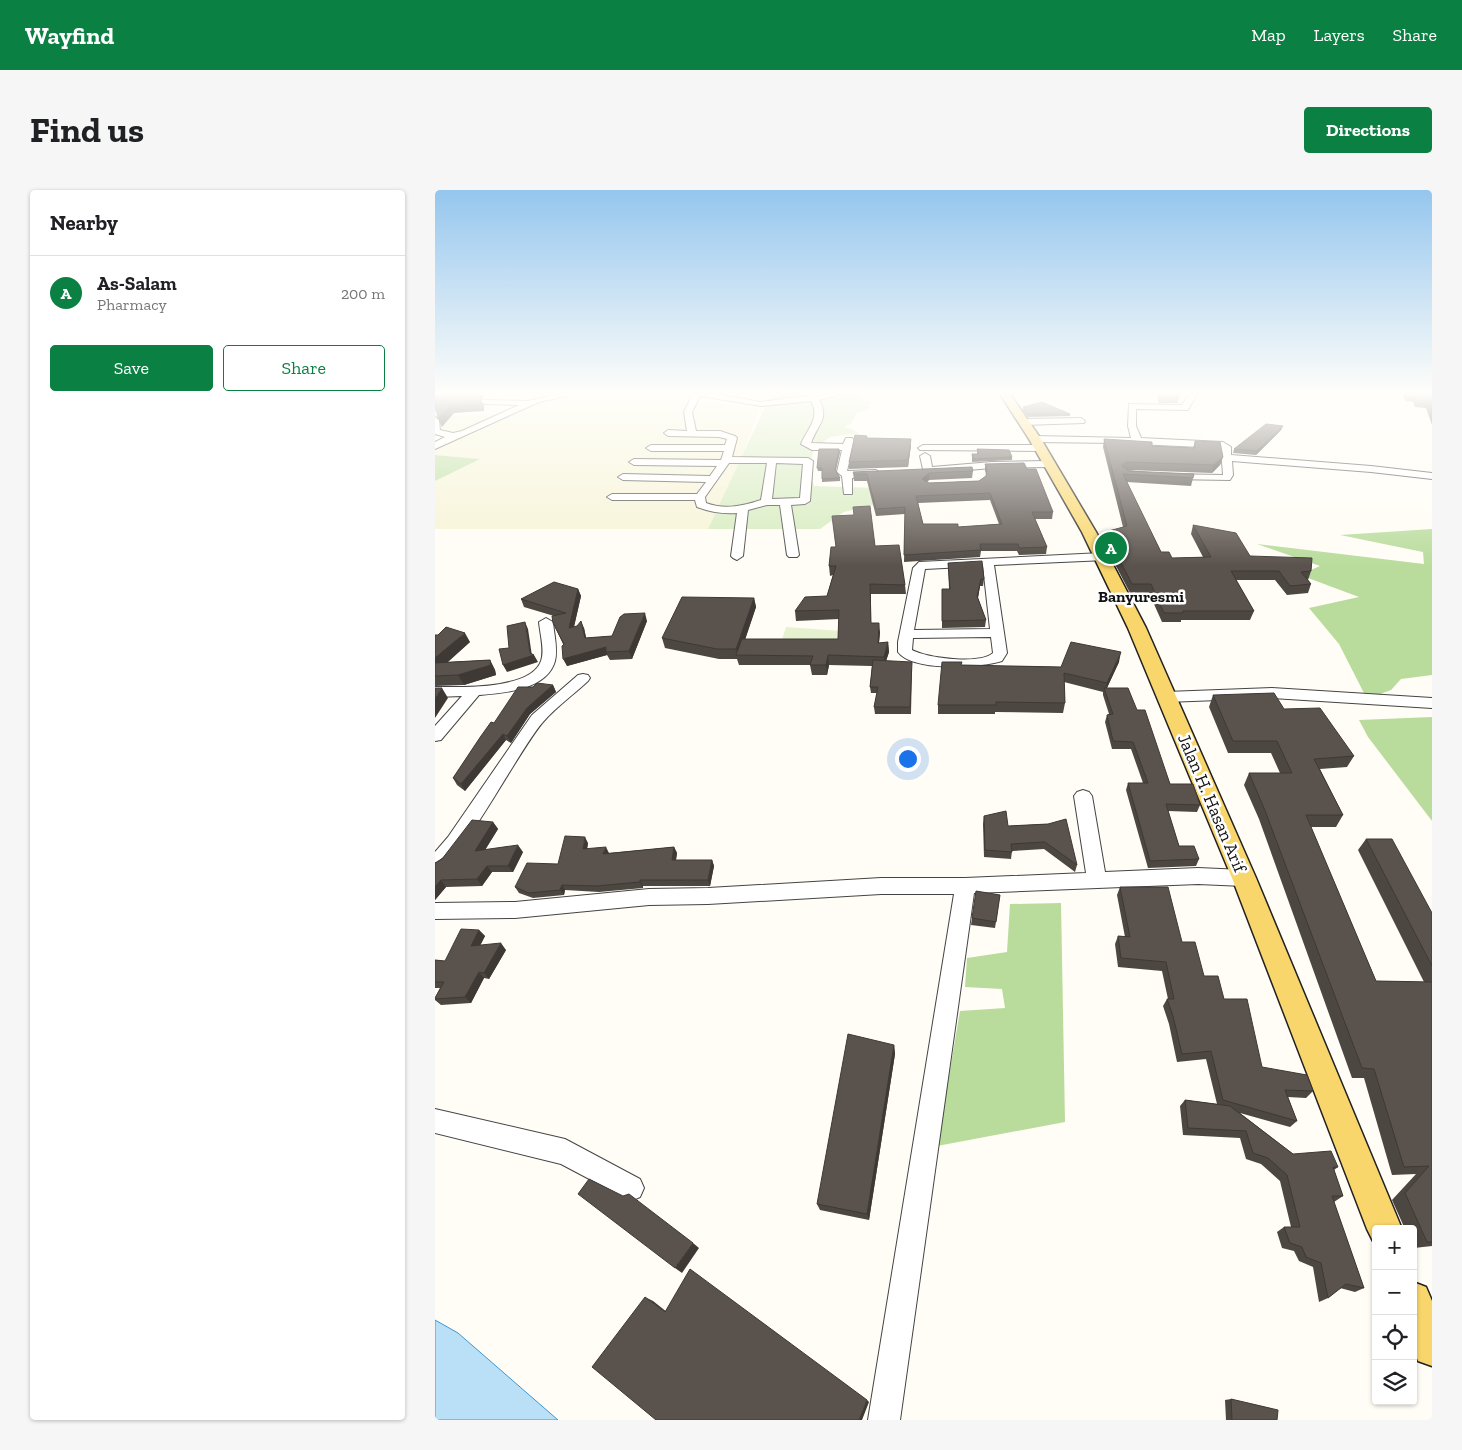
<!DOCTYPE html>
<html lang="en">
<head>
<meta charset="utf-8">
<style>
  :root { --surface:#fff; --page:#f6f6f6; --text:#202124; --muted:#757577; --line:#e0e0e0; --accent:#0b8043 }
  body { margin:0; font-family:"Zilla Slab",serif; background:var(--page); color:var(--text) }
  .controls { position:absolute; right:15px; bottom:15px; display:grid; overflow:hidden; border-radius:5px; box-shadow:0 1px 4px #0004 }
  .controls button { width:45px; height:45px; display:grid; place-items:center; padding:0; border:0; border-bottom:1px solid var(--line); background:var(--surface); color:var(--text); font:25px sans-serif }
  .you { position:absolute; left:472px; top:568px; width:18px; height:18px; margin:-12px; border:4px solid #fff; border-radius:50%; background:#1a73e8; box-shadow:0 0 0 8px #1a73e833 }
  .badge { display:grid; place-items:center; width:32px; height:32px; border-radius:50%; background:var(--accent); color:#fff; font-size:16px; font-weight:700 }
  .pin { position:absolute; translate:-50% -50%; border:2px solid #fff; box-shadow:0 1px 5px #0006 }
  .list { margin:0; padding:0; list-style:none }
  h2 { display:flex; justify-content:space-between; align-items:center; height:65px; margin:0; padding:0 20px; font-size:21px }
  h2 small { font-size:16px; font-weight:400; color:var(--muted) }
  .list li { display:grid; grid-template-columns:32px 1fr auto; gap:15px; align-items:center; box-sizing:border-box; height:75px; padding:0 20px; border-top:1px solid var(--line) }
  .list b { display:block; font-size:19px; white-space:nowrap }
  .list p { margin:0; font-size:16px; white-space:nowrap; color:var(--muted) }
  .list em { font-size:16px; font-style:normal; color:var(--muted) }
  .actions { display:flex; gap:10px; padding:15px 20px }
  .actions a { flex:1; padding:11px 0; border:1px solid var(--accent); border-radius:5px; text-align:center; font-size:18px; color:var(--accent) }
  .actions .main { background:var(--accent); color:#fff }
  .icon { flex:none; width:28px; height:28px; fill:none; stroke:currentColor; stroke-width:2; stroke-linecap:round; stroke-linejoin:round }
  .map { position:relative; flex:none; width:997px; height:1230px; overflow:hidden; border-radius:5px }
  header { display:flex; align-items:center; gap:30px; box-sizing:border-box; height:70px; padding:0 25px; background:var(--accent); color:#fff }
  header strong { font-size:24px }
  nav { display:flex; gap:28px; margin-inline-start:auto; font-size:18px }
  .intro { display:flex; align-items:center; justify-content:space-between; box-sizing:border-box; height:120px; padding:0 30px }
  h1 { margin:0; font-size:35px }
  .button { padding:12px 22px; border-radius:5px; background:var(--accent); color:#fff; font-size:18px; font-weight:700 }
  main { display:flex; gap:30px; padding:0 30px }
  aside { flex:1; background:var(--surface); border-radius:5px; box-shadow:0 1px 4px #0004 }
  .map>svg:first-child { display:block }
  .farmland { fill:#f6f3d4 }
  .green { fill:#d5ebbd }
  .forest { fill:#b9dc9c }
  .pitch { fill:#e6f2cf }
  .water { fill:#b9e0f7; stroke:#3f96cf }
  .lines { fill:none; stroke-linecap:round; stroke-linejoin:round }
  .minor-casing { stroke:#444; stroke-width:2 }
  .major-casing { stroke:#222; stroke-width:3 }
  .minor { fill:#fff; fill-rule:evenodd }
  .major { fill:#f9d66b; fill-rule:evenodd }
  .wall { fill:#4d4742; fill-rule:evenodd }
  .shaded-wall { fill:#3f3936 }
  .building { fill:#5a524d; stroke:#3f3936; fill-rule:evenodd }
  .labels { text-anchor:middle; stroke-width:5; stroke-linejoin:round; paint-order:stroke }
  .far-quarter-label { font-size:16px; font-weight:bold; fill:#111; stroke:#fff }
  .street-label { font-size:18px; fill:#111; stroke:#fff }
</style>
</head>
<body>
<header>
<strong>Wayfind</strong>
<nav><a>Map</a><a>Layers</a><a>Share</a></nav>
</header>
<div class="intro"><h1>Find us</h1><a class="button">Directions</a></div>
<main>
<aside>
<h2>Nearby<small></small></h2>
<ul class="list">
<li><span class="badge">A</span><div><b>As-Salam</b><p>Pharmacy</p></div><em>200 m</em></li>
</ul>
<div class="actions"><a class="main">Save</a><a>Share</a></div>
</aside>
<div class="map">
<svg width="997" height="1230" viewBox="0 0 997 1230">
  <rect width="100%" height="100%" fill="#fffdf5"/>
  <path class="farmland" d="M0 204H2L5 226 73 224 25 244 0 246Z
    M173 204H225L254 207 288 214 325 217 306 270 273 339H0V291L44 269 0 265V258L103 213 127 208Z"/>
  <path class="green" d="M336 204H399L401 206 424 204 427 211H434V219L422 223 416 233 410 237 424 243 395 247 379 259 374 278 379 296 442 298 439 315 409 322 385 339H273Z"/>
  <path class="forest" d="M0 265 45 269 0 291Z
    M997 339V485L966 489 956 500 932 509 904 454 874 418 924 407 865 385 885 376 822 354 989 374 988 362 905 345Z
    M997 527V631L933 547 924 530Z
    M626 713 630 932 502 956 525 821 570 818 567 799 530 797 532 768 572 762 575 714Z"/>
  <path class="pitch" d="M351 437 406 441 402 459 345 456Z"/>
  <path class="water" d="M0 1130 23 1143 123 1230H0Z"/>
  <g class="lines">
    <g class="minor-casing">
      <path id="minor" d="M122 204H141L104 212 0 259V252L10 247 0 244V227L4 230 5 240 18 243 27 241 84 215 50 214 46 212 47 210 93 211Z
        M258 204H281L326 212 387 204H407L384 210C395 229 382 235 376 253L408 254 411 248H417L419 250 412 281 441 280 446 283 441 286 417 288V304H409L407 286 402 282 407 260H377L366 254C372 239 386 228 376 211L326 216 265 206 257 222 261 241H285L300 246 302 248 297 267 373 268 378 271 375 311 370 314 356 315 364 365 362 367H354L352 365 345 315H332L313 320 308 366 302 370 298 368 296 366 302 323C288 324 275 322 262 317L260 310H177L172 307 177 304H262L271 292 188 290 183 287 188 284 275 286 282 276 199 275 194 272 199 269 286 270 289 261H216L211 258 216 255H290L292 249 284 247 233 246 229 243 233 240 252 241 249 222ZM294 273H332L326 310C308 316 289 320 271 313L270 307ZM341 273 368 274 365 308 337 309Z
        M754 204H762L753 220 701 219V236L706 248 788 252 796 257V265L936 276 997 283V289L936 282 797 271 798 285 795 290 735 289 730 286 731 284 788 285 786 258 681 253 600 252 595 249 600 246 696 248 693 236 694 214 747 215Z
        M646 228 650 231 649 233 589 235 585 232 589 229Z
        M488 255H605L610 258 605 261 485 260 483 258Z
        M490 263 495 266 497 277 557 272 613 271 618 274 613 277 557 278 497 283 488 279 485 266Z
        M667 363 673 367 671 370 559 375 572 463 567 471C545 478 478 482 463 462V452L478 378 484 372ZM548 376 555 439 479 440 490 379ZM556 447 558 463C545 475 492 468 477 460L478 448Z
        M111 428 118 432C119 444 123 459 120 471 112 500 69 503 44 505L6 550 0 551V536L27 506 0 507V497C25 497 96 500 106 471 110 460 105 444 104 432Z
        M148 484 153 485 155 488 153 491C138 505 121 517 108 532 84 559 26 674 0 682V662L13 647 97 525 143 485Z
        M837 498 997 508V518L837 508 731 512 726 510 723 507 726 504 731 502Z
        M648 600 654 602 657 606 670 682 763 678 809 680 816 683 819 688 816 693 809 696 763 694 539 703 465 1230H433L519 704H446L273 714 214 715 80 728 0 729V713L80 712 214 699 273 698 446 688H530L651 683 639 606 642 602Z
        M0 919 130 949 205 989 209 998 205 1007 196 1011 126 974 0 943Z"/>
    </g>
    <g class="major-casing">
      <path id="major" d="M565 204H575L606 249 661 342 711 438 821 688 967 1039H941V1053L938 1051 932 1039 797 688 693 438 647 342 594 249Z
        M978 1092 991 1097 997 1111V1176L983 1171 978 1158Z"/>
    </g>
    <use href="#minor" class="minor"/>
    <use href="#major" class="major"/>
  </g>
  <path class="wall" d="M723 204H744L743 213H723Z
    M967 204H994L997 206V235L991 218 980 217 978 212 970 211Z
    M588 217 635 224V226L593 227 588 220Z
    M848 236 846 240 821 265 798 263 799 259Z
    M432 246V248L476 249V255L473 277 414 279V272Z
    M669 249 717 256 758 258 760 251 788 267 785 275 777 283 693 280 758 288 756 296 692 292 726 362 737 368 768 367 756 344 758 335 815 366 876 381 873 390 876 394 873 403 852 405 840 390H801L819 421 815 430H746V432H727L714 403H695L668 351 670 342 688 337 668 257Z
    M404 259 405 262 401 280 405 288V291L387 292V281H383L382 278Z
    M542 259 577 267V270L537 272V264H542Z
    M550 274 592 279 618 322 617 329H600L612 357 611 364 584 365 582 361H546L545 367 469 372 470 324 441 326 432 291H419L418 282 538 281 537 288 494 290 492 292 494 293 544 291 551 286V284L550 281ZM555 310 564 334 523 337 488 334 483 313Z
    M440 356 470 395 471 404H436V433L445 442 444 453 453 452 454 462 451 471 477 479 476 524H440L439 517 442 503H436L435 497 437 476 394 475 392 485H377L375 475H304L302 469H284L230 458 227 448 319 408 321 417 310 449H403L404 429 361 431 360 421 392 406 398 385 395 386 394 376Z
    M513 373 549 389 548 396H545L543 408 551 430 550 437 507 438V399H514Z
    M143 399 146 406 139 437 149 438 151 448 177 446 212 431 197 469 175 470 172 465 132 476 128 454 118 433 119 426 89 417 86 409Z
    M0 445 35 452 13 472 55 470 60 480 61 485 29 495 0 496Z
    M684 472 672 498 702 520 735 594 765 615 762 622 733 621 744 656 764 669 761 676 713 678 691 600 693 593H708L696 559H677L670 532 672 525 674 524 668 505V502L629 492 630 513 628 523 560 522V524H503V515L526 475 626 477Z
    M118 495 121 502 95 524 76 553 71 550 30 601 22 595 18 588 59 533 98 497Z
    M778 505 849 519 919 566 912 577 885 579 908 625 901 637H876L941 791 989 792 923 660 931 649 997 723V1056L979 1058 978 1039H970L957 1010 981 984 957 985 929 888H917L824 629 809 595 814 583H845L836 563H793L774 517Z
    M549 626 573 636 613 634 642 675 640 682 609 659 577 661 576 669 549 667 548 634Z
    M58 632 63 639 50 660 88 662 78 682H57L47 696 11 697 0 710V673Z
    M153 653 152 659 174 663 239 657 242 663 241 670H277L279 676 275 696H208V698L164 702 130 700 129 705 98 708 84 703 80 697 123 674Z
    M685 697 747 752 769 786 789 809 827 877 878 901 871 908 853 907 862 931 855 937 805 923 858 964 903 977 899 980 908 1006 899 1012 929 1098 920 1102 905 1098 893 1108 884 1112 878 1077 864 1071 859 1061 847 1058 842 1042 849 1037H856L845 991 826 974 811 969 805 948 748 945 745 916 750 910 782 914 771 869 742 872 734 834 728 816 732 809H733L727 781 683 777 680 754 683 746 690 747 682 705Z
    M565 705 560 738 536 735 537 728Z
    M44 740 50 746 45 755 71 760 54 789 49 788 36 813 6 815 0 810V808L5 798H0V770L10 771Z
    M459 855 460 864 434 1030 385 1020 382 1014Z
    M796 1209 842 1230H791L790 1210Z"/>
  <path class="shaded-wall" d="M41 204H48V208L46 210 49 215V221L19 223 7 237 3 229 15 215Z
    M848 236 846 240 821 265 822 261Z
    M476 249V255L473 277V270Z
    M404 259 405 262 400 282V279Z
    M788 267 785 275 777 283 779 275Z
    M494 283V290L487 296V289Z
    M546 389 545 396 542 413V406Z
    M143 399 146 406 137 445 134 438Z
    M319 408 321 417 305 465H303L301 459Z
    M210 423 212 431 197 469 194 461Z
    M146 431 149 438 153 456 150 448Z
    M90 432 93 439 97 466 99 465 103 472 72 482 68 475 95 463Z
    M444 433 445 442 443 463V453Z
    M30 443 35 452 0 483V468Z
    M453 452 454 462 449 477V467Z
    M171 457 172 465 132 476 128 469Z
    M686 462 684 472 670 502 672 493Z
    M393 465 394 475 392 485 391 475Z
    M55 470 60 480 61 485 29 495 23 485Z
    M118 495 121 502 95 524 76 553 72 546 92 518Z
    M7 498 13 508 0 528V509Z
    M68 544 71 550 30 601 26 594Z
    M58 632 63 639 45 668 40 661Z
    M150 647 153 653 151 665 148 659Z
    M83 655 88 662 78 682 73 676Z
    M171 657 174 663 168 664Z
    M239 657 242 663 240 676 237 670Z
    M277 670 279 676 275 696 273 690Z
    M52 676 57 682 47 696 42 689Z
    M6 690 11 697 0 710V697Z
    M205 690 208 696V698L205 692Z
    M127 695 130 700 129 705 125 700Z
    M44 740 50 746 42 762 36 756Z
    M66 753 71 760 54 789 49 783Z
    M44 782 49 788 36 813 30 807Z
    M459 855 460 864 434 1030 432 1024Z
    M258 1053 264 1058 247 1083 240 1078Z
    M210 1107 218 1111 237 1126 230 1122Z
    M432 1210 434 1212 427 1230H424Z"/>
  <path class="building" d="M1 204H41L45 207V213L15 215 3 229 2 222 0 219Z
    M724 204H744V209H723Z
    M970 204H994L997 206V226L993 215 982 213 980 208H971Z
    M607 212 635 224H593L588 217Z
    M831 234 848 236 822 261 799 259Z
    M420 245 432 246 431 248 476 249 473 270 414 272Z
    M669 249 717 252V256L760 258V251L785 252 788 267 779 275 691 272 687 276 694 281 759 284 758 288 688 284 726 362H734L737 368 776 367 758 335 801 343 815 366 877 368 876 381 866 382 876 394 855 396 844 381H796L819 421H748V423H729L716 394H697L670 342 692 336Z
    M384 259H404L400 279 405 288 387 289V278H382Z
    M542 259 574 260 577 267 538 269 537 264H544Z
    M589 273 592 279H601L618 322H597L612 357 584 358 583 354H545L546 360 469 365 470 317 441 319 432 284H419L418 282 537 277 538 281 494 283 487 289 494 293 544 291 551 286 552 279 550 274ZM555 303 567 334 523 337V334H488L481 306Z
    M435 316 440 356 464 355 470 395 435 394 436 433H444L443 453 453 452 449 467 393 465 391 475H375L378 466 301 465 307 449H403L404 420 360 421 370 407 392 406 401 376H394L396 357H401L397 326 419 325 418 317Z
    M547 371 549 389H546L542 406 551 430 507 431V399H515L513 373Z
    M119 392 143 399 134 438 142 436 146 431 150 448 177 446 185 427 189 424 210 423 194 461 171 462V457L128 469 127 456 129 454 118 433 117 426 131 423 86 409Z
    M247 407 319 408 301 459H282L227 448Z
    M90 432 95 463 99 465 68 475 64 459 74 458 72 436Z
    M11 437 30 443 0 468V445H3Z
    M636 452 686 462 672 493 629 483 630 513 561 512V515H503L507 472H527L526 475 626 477Z
    M55 470 56 475 23 485 0 486V473Z
    M438 470 477 472 475 517H439L443 497H435Z
    M102 493 118 495 92 518 72 546 68 544 26 594 18 588 46 546 56 532 59 533 83 497H98Z
    M0 498H7L0 509Z
    M669 498H693L702 520H710L735 594H758L765 615 731 614 744 656H759L764 669 715 671 693 593H713L698 552 678 551 672 525 678 524Z
    M839 503 849 519 885 518 919 566 879 569 908 625H871L941 791 997 792V1052H992L970 1003 994 976 969 977 939 879 927 878 829 618 814 583H857L842 551H798L778 505Z
    M571 621 573 636 613 634 631 629 642 675 610 652 576 654 577 662 550 660 549 626Z
    M37 630 58 632 40 661 83 655 73 676H52L42 689 6 690 0 697V673L7 669Z
    M130 646 150 647 148 659 171 657 168 664 239 657 237 670H277L273 690H205V692L161 696 127 695 125 700 94 703 80 697 92 673 123 674Z
    M931 649H957L997 723V776Z
    M685 697H733L747 752H760L769 786H783L789 809H812L827 877 872 885 878 901 850 900 862 931 788 910 776 861 747 864 738 826 732 809H739L731 772 686 768 683 746 695 747Z
    M541 701 565 705 561 732 537 728Z
    M26 739 44 740 36 756 66 753 49 783 44 782 30 807 0 809V808L9 792H0V770L10 771Z
    M413 844 459 855 432 1024 382 1014Z
    M750 910 795 916 858 964 896 961 903 977H898L908 1006H897L929 1098 911 1094 893 1108 886 1073 871 1067 867 1057 855 1053 849 1037H865L852 985 833 968 818 963 811 941 753 938Z
    M154 989 188 1006 194 1004 258 1053 240 1078 143 1004Z
    M255 1079 432 1210 424 1230H221L157 1177 210 1107 230 1122Z
    M796 1209 843 1220 842 1230H797Z"/>
  <linearGradient id="sky" x2="0" y2="1"><stop stop-color="#95c6ee"/><stop offset="0.54" stop-color="#fffefa"/><stop offset="1" stop-color="#fffefa" stop-opacity="0"/></linearGradient>
  <rect width="997" height="376" fill="url(#sky)"/>
  <g class="labels">
    <g class="far-quarter-label">
      <text x="706" y="412">Banyuresmi</text>
    </g>
    <g class="street-label">
      <text transform="translate(777 613) rotate(67)" y="6">Jalan H. Hasan Arif</text>
    </g>
  </g>
</svg>
<div class="controls">
<button>+</button>
<button>−</button>
<button><svg class="icon" aria-label="locate" viewBox="0 0 24 24"><circle cx="12" cy="12" r="6"/><path d="M12 2v4M12 18v4M2 12h4M18 12h4"/></svg></button>
<button><svg class="icon" aria-label="layers" viewBox="0 0 24 24"><path d="M12 4l9 5-9 5-9-5zM3 14l9 5 9-5"/></svg></button>
</div>
<div class="you"></div>
<div class="pin badge" style="left:676px;top:358px">A</div>
</div>
</main>
</body>
</html>
